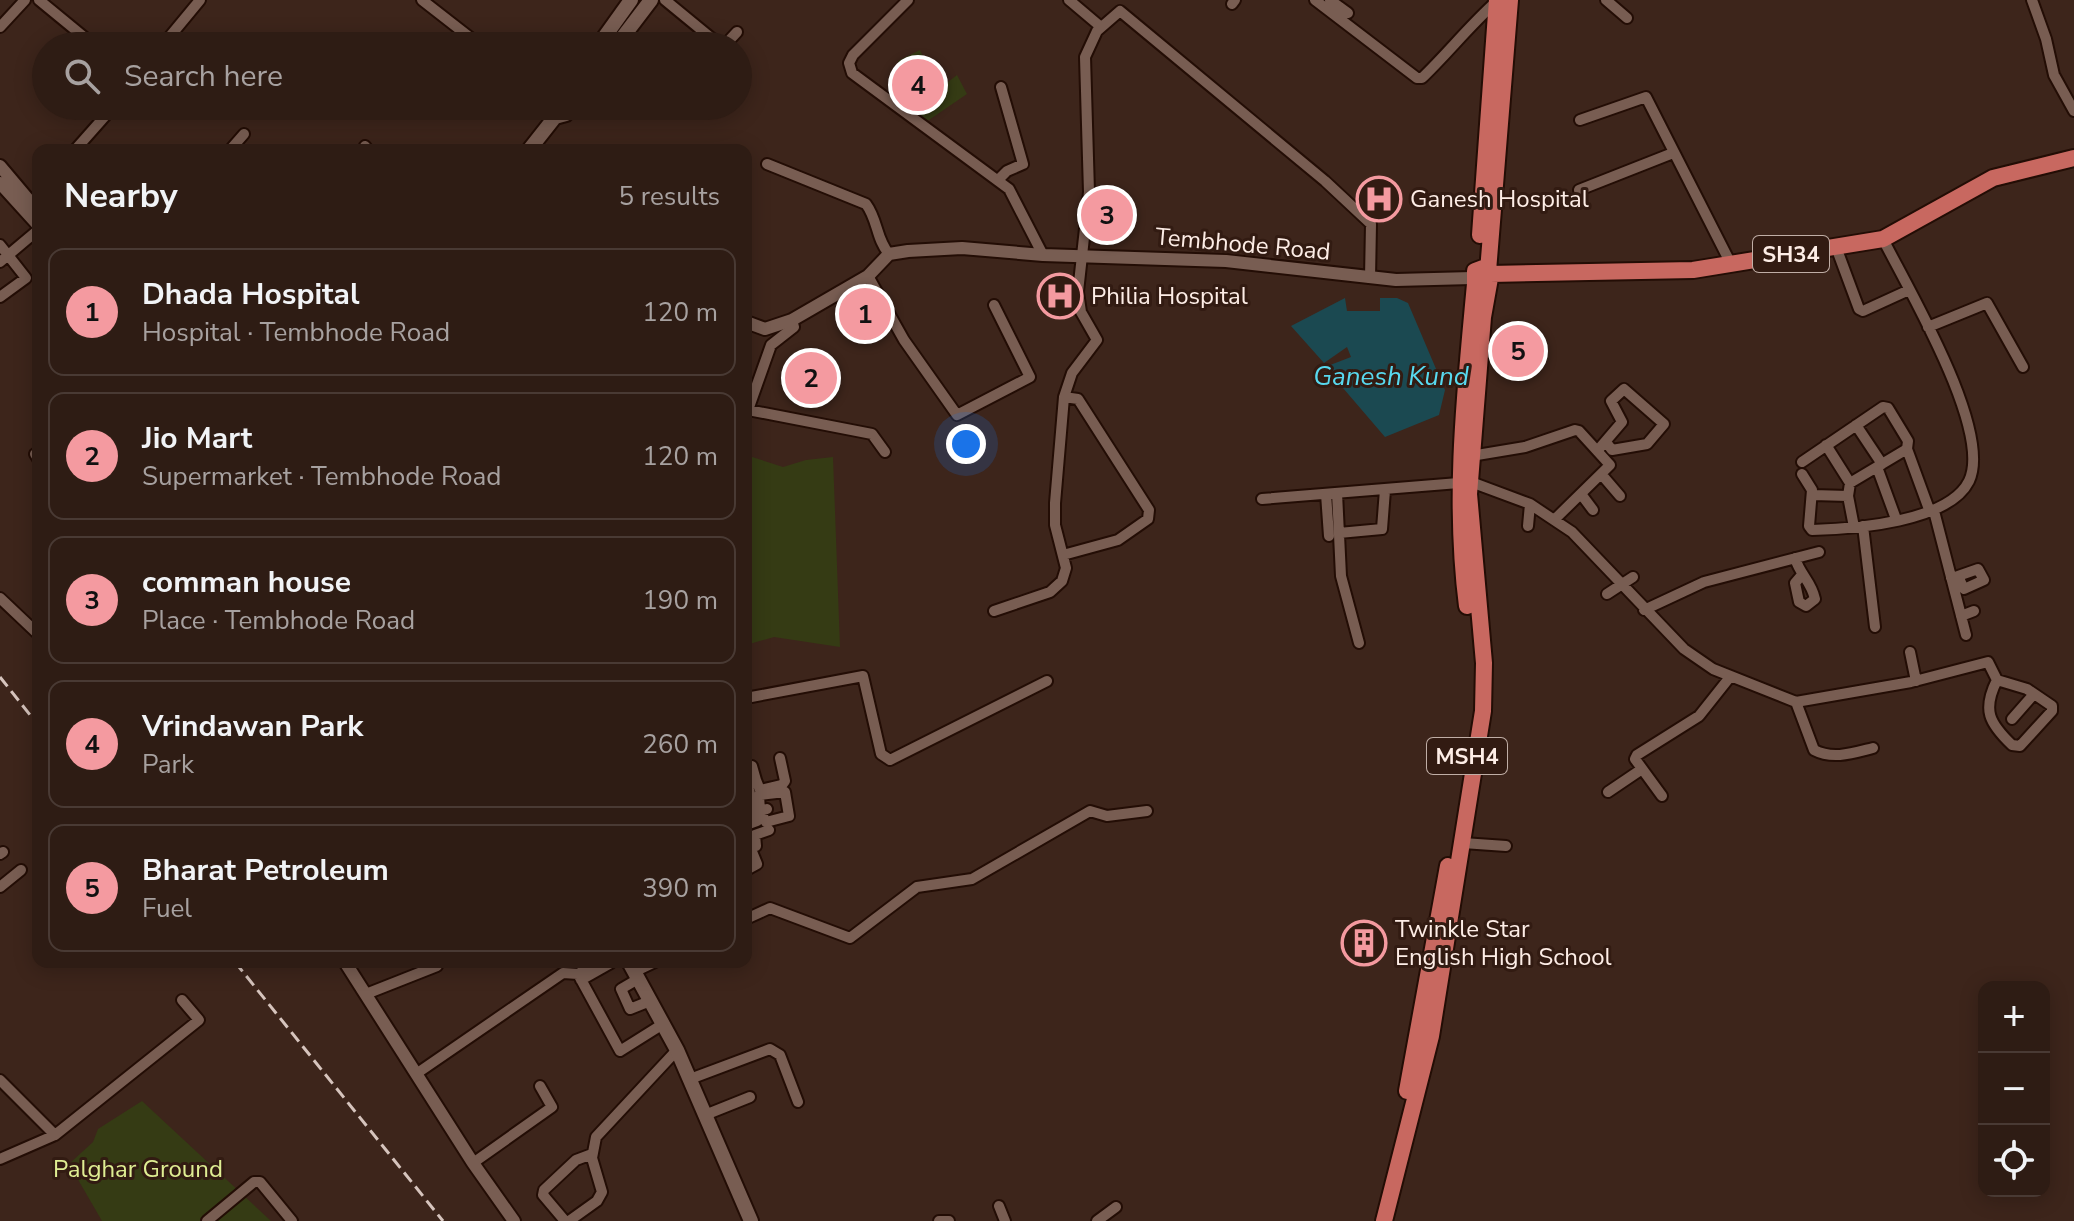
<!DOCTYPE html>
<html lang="en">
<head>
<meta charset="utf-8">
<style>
  :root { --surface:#2e1c14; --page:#3a2922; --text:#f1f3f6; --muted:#a7a1a0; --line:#493a34; --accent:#f49aa0 }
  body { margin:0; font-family:"Nunito Sans",sans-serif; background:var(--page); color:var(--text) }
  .controls { position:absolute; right:24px; bottom:24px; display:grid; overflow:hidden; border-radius:16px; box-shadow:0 4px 20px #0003 }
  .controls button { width:72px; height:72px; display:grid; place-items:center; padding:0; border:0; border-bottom:2px solid var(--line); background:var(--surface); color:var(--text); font:40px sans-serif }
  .you { position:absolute; left:966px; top:444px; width:28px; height:28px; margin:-20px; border:6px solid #fff; border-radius:50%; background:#1a73e8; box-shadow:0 0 0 12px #1a73e833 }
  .badge { display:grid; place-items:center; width:52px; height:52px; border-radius:50%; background:var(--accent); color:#111; font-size:26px; font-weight:700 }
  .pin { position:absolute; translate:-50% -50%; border:4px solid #fff; box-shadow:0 2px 8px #0006 }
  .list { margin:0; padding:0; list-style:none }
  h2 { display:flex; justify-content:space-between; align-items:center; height:104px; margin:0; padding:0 32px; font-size:34px }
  h2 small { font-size:26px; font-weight:400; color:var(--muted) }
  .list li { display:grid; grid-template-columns:52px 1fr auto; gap:24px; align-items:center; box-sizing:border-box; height:128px; margin:0 16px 16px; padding:0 16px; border:2px solid var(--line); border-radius:16px }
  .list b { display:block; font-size:30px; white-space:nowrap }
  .list p { margin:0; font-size:26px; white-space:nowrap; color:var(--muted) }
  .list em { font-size:26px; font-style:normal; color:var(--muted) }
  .icon { flex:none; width:44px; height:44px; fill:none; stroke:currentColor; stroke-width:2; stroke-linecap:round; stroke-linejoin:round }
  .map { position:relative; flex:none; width:2074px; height:1221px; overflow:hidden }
  .search { position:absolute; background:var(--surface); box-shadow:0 4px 20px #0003; left:32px; top:32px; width:720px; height:88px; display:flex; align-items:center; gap:20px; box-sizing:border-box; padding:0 28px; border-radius:44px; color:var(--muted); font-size:30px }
  .panel { position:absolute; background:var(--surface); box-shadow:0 4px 20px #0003; left:32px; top:144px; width:720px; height:824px; border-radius:16px }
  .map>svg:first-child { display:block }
  .green { fill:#353b14 }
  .water { fill:#1b4951 }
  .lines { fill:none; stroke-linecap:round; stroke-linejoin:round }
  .minor-casing { stroke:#230d05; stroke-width:14 }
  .tertiary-casing { stroke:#230d05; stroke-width:16 }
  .secondary-casing { stroke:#230d05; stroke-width:18 }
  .primary-casing { stroke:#230d05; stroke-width:20 }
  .minor { stroke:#785d52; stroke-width:10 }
  .tertiary { stroke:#785d52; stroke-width:12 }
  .secondary { stroke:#785d52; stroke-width:14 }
  .primary { stroke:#c86860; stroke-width:16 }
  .rail { stroke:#d6c4bd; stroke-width:3; stroke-dasharray:12 6; stroke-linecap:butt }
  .labels { text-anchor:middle; stroke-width:6; stroke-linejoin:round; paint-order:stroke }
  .shield { fill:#321b12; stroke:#c0aea6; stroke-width:2 }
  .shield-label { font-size:22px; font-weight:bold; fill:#fdede6 }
  .poi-label { font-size:24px; fill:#fdede6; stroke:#321b12; text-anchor:start }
  .street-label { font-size:24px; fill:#fdede6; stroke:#321b12 }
  .park-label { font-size:24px; fill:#dfee93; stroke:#321b12 }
  .water-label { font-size:26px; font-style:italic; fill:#58d9ef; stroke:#321b12 }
</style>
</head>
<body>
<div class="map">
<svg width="2074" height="1221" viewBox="0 0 2074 1221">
  <rect width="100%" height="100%" fill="#3d251b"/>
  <path class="green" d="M920 50 939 89 957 75 967 94 926 122 891 89 907 80 898 61Z
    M746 455 783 467 806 460 833 457 840 647 774 637 746 645Z
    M142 1101 271 1221H102L69 1164 93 1142 98 1129Z"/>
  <path class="water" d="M1345 298 1347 311H1380V298H1397L1408 303 1445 390 1439 415 1385 437 1325 367 1351 357 1347 347 1324 363 1291 326Z"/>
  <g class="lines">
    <g class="minor-casing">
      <path id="minor" d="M39 0 95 46
        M422 0 481 46
        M665 0 721 46
        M908 0 853 55 849 63 852 73 1009 189 1043 255
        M1069 0 1101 27
        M1315 0 1417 78H1422C1448 53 1470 25 1497 1
        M1330 0 1348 13
        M1606 0 1627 18
        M2032 0 2046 39 2054 75 2074 111
        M1232 4 1235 0
        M0 27 25 0
        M162 46 200 0
        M724 46 737 32
        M1580 120 1646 97 1731 264
        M365 146 368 150
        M75 150 114 106
        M230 150 244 134
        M767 164 866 204C878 220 876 239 889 254
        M998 180 1007 171 1023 164 1001 87
        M1579 190 1673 153
        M0 245 26 278 0 297
        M1836 247 1859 309 1863 311 1909 290
        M0 262 38 230
        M868 276 904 340 957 415 1030 377 994 305
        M792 320 794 327 771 345 748 410 872 434 885 452
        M1928 327 1987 303 2023 367
        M1856 425 1882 464
        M1826 445 1850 483
        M1907 449 1930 512
        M1598 450 1622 422 1611 401 1624 389 1664 424 1647 444 1612 450 1606 442
        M35 454 38 459
        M1471 456 1525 447 1575 430 1579 431 1610 465 1554 520
        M1802 462 1883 407 1888 408 1908 441 1907 449 1850 483 1848 496 1854 527
        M1877 467 1896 519
        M1802 474 1812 490 1809 526 1812 530C1854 529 1949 522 1969 481 1993 431 1907 287 1883 239
        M1602 475 1620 496
        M1337 493 1341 576 1359 643
        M1326 494 1329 536
        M1581 494 1593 510
        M1813 495 1848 496
        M1262 499 1471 482 1530 504 1572 532 1684 649 1713 669 1796 702 1814 750C1833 760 1853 753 1873 748
        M1934 511 1966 635
        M1528 526 1530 504
        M1863 526 1875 627
        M1339 533 1382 529 1385 490
        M1063 555 1118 540 1148 519 1149 510 1078 399 1064 397
        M1795 558C1800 575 1811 581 1815 599L1806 606 1799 602 1795 583 1801 576
        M1951 578 1958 576 1964 589 1984 580 1978 569 1958 576
        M1607 594 1633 577
        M0 598 38 634
        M1644 610 1704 582 1819 552
        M994 611 1050 592 1062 581 1066 568 1055 525V503L1064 397 1072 373 1097 340 1081 312 1078 292 1089 192 1085 57 1097 31 1120 11 1325 181 1371 224 1370 278
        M1961 616 1974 611
        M1910 652 1916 681
        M746 698 863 676 881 754 890 760 1047 681
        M1796 702 1911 682 1988 662 1997 680C1982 710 1989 723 2012 745L2020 746 2052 711V706L2027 689 1997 680
        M2012 719 2034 694
        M746 778 757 821 746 825
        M756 780 760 790 782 785 785 781 780 758
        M749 782 756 780 752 766
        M1608 792 1642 769
        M1662 796 1635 759 1637 755 1699 716 1730 677
        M755 812 760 811 759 795 785 792 789 816 766 822 760 811 767 809
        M746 837 757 864 746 870
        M1463 843 1506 846
        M756 846 755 835 769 830
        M0 854 3 852
        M0 887 21 870
        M746 919 770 908 850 938 917 887 972 879 1090 811 1107 816 1147 811
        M634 972 655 962
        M578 974 620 1051 663 1024
        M638 979 621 989 630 1009 650 1001
        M581 980 611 963
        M366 994 437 966
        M416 1074 563 973 578 974 598 962
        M690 1079 770 1049 780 1055 798 1102
        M0 1080 55 1135 199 1020 182 1000
        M705 1115 750 1097
        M0 1159 55 1135
        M473 1163 552 1107 540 1086
        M999 1206 1005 1221
        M207 1221 254 1182H260L292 1221
        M565 1221 543 1195 544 1190 576 1160 592 1154
        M569 1221 597 1201 602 1192 592 1158 596 1137 677 1050
        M939 1221H949
        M1097 1221 1116 1207"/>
    </g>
    <g class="tertiary-casing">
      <path id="tertiary" d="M0 166 38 211
        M0 183 38 225
        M746 322 765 329 792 320 868 276 889 254 908 251 962 248 1043 255 1226 261 1396 280 1472 278
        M345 962 473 1163 514 1221"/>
    </g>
    <g class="secondary-casing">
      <path id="secondary" d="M598 46 631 0
        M616 46 651 0
        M529 150 555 117 566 114 572 106
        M629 962 677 1050 751 1221"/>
    </g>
    <g class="primary-casing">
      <path id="primary" d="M1480 235 1497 0
        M1488 271 1510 0
        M1490 274 1693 270 1883 239 1993 178 2074 158
        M1467 606C1453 497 1465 392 1475 284
        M1407 1091 1448 866
        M1384 1221 1431 1036 1483 711 1484 663 1469 494 1483 317 1490 278 1483 268 1475 271V284H1487"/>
    </g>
    <use href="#minor" class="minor"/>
    <use href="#tertiary" class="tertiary"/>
    <use href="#secondary" class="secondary"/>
    <use href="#primary" class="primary"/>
    <path class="rail" d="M0 677 38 725
      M235 962 443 1221"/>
  </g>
  <defs>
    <g id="hospital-ring" transform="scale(2.3)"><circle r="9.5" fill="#321b12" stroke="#f49aa0" stroke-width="1.5"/><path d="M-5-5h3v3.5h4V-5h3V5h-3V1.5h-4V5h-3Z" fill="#f49aa0"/></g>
    <g id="building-ring" transform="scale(2.3)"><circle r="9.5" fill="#321b12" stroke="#f49aa0" stroke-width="1.5"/><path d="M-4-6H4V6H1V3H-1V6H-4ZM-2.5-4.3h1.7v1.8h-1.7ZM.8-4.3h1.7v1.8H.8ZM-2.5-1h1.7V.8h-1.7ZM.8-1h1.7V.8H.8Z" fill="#f49aa0"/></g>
  </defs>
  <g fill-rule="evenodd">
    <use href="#hospital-ring" x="1379" y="199"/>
    <use href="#hospital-ring" x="1060" y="296"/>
    <use href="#building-ring" x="1364" y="943"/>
  </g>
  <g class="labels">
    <g class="shield">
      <rect x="1753" y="236" width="76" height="36" rx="6"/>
      <rect x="1427" y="738" width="80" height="36" rx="6"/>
    </g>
    <g class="shield-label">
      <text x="1791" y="262">SH34</text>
      <text x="1467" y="764">MSH4</text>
    </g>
    <g class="poi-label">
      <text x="1410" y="207">Ganesh Hospital</text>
      <text x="1091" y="304">Philia Hospital</text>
      <text x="1395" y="937">Twinkle Star<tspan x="1395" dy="28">English High School</tspan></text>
    </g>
    <g class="street-label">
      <text transform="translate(1243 244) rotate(5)" y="8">Tembhode Road</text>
    </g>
    <g class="park-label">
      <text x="138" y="1177">Palghar Ground</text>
    </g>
    <g class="water-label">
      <text x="1391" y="385">Ganesh Kund</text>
    </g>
  </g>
</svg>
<div class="controls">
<button>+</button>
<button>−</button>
<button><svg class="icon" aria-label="locate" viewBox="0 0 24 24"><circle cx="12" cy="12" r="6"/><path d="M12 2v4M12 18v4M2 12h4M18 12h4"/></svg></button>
</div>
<div class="you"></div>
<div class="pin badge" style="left:865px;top:314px">1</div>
<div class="pin badge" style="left:811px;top:378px">2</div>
<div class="pin badge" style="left:1107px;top:215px">3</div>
<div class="pin badge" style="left:918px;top:85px">4</div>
<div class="pin badge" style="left:1518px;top:351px">5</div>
<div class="search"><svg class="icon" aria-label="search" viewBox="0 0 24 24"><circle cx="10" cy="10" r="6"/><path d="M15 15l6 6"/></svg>Search here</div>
<section class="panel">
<h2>Nearby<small>5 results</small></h2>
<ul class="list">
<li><span class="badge">1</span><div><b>Dhada Hospital</b><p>Hospital · Tembhode Road</p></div><em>120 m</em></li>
<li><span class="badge">2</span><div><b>Jio Mart</b><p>Supermarket · Tembhode Road</p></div><em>120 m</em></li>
<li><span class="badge">3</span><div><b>comman house</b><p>Place · Tembhode Road</p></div><em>190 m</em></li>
<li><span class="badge">4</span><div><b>Vrindawan Park</b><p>Park</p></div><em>260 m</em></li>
<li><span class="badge">5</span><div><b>Bharat Petroleum</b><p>Fuel</p></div><em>390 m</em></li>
</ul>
</section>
</div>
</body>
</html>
